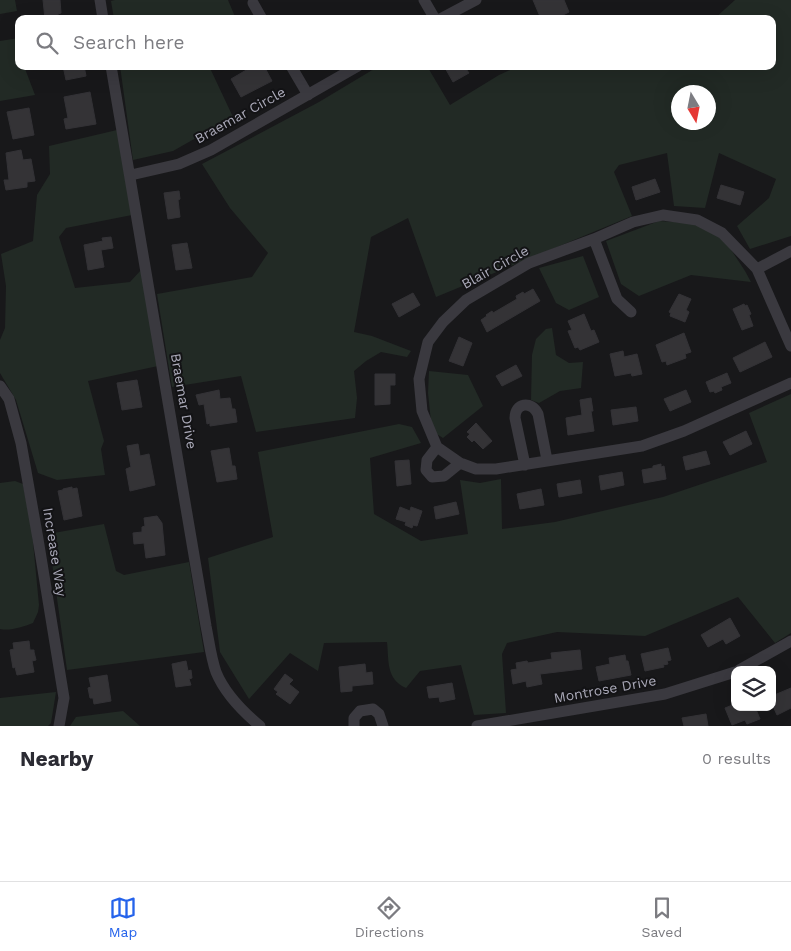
<!DOCTYPE html>
<html lang="en">
<head>
<meta charset="utf-8">
<style>
  :root { --surface:#fff; --page:#f2f2f3; --text:#2b2b33; --muted:#7c7c81; --line:#e1e1e2; --accent:#2563eb }
  body { margin:0; font-family:"Work Sans",sans-serif; background:var(--page); color:var(--text) }
  .controls { position:absolute; right:15px; bottom:15px; display:grid; overflow:hidden; border-radius:10px; box-shadow:0 5px 20px #0002 }
  .controls button { width:45px; height:45px; display:grid; place-items:center; padding:0; border:0; border-bottom:1px solid var(--line); background:var(--surface); color:var(--text); font:25px sans-serif }
  .compass { position:absolute; left:671px; top:85px; width:45px; height:45px; border-radius:50%; background:var(--surface); box-shadow:0 5px 20px #0002; rotate:170deg }
  .list { margin:0; padding:0; list-style:none }
  h2 { display:flex; justify-content:space-between; align-items:center; height:65px; margin:0; padding:0 20px; font-size:21px }
  h2 small { font-size:16px; font-weight:400; color:var(--muted) }
  .icon { flex:none; width:28px; height:28px; fill:none; stroke:currentColor; stroke-width:2; stroke-linecap:round; stroke-linejoin:round }
  .map { position:relative; flex:none; width:791px; height:726px; overflow:hidden }
  .search { position:absolute; background:var(--surface); box-shadow:0 5px 20px #0002; left:15px; right:15px; top:15px; height:55px; display:flex; align-items:center; gap:12px; box-sizing:border-box; padding:0 18px; border-radius:10px; color:var(--muted); font-size:19px }
  .sheet { height:155px; background:var(--surface) }
  nav { display:flex; justify-content:space-around; align-items:center; box-sizing:border-box; height:70px; border-top:1px solid var(--line); background:var(--surface); font-size:14px; color:var(--muted) }
  nav a { display:grid; justify-items:center; gap:2px }
  nav .on { color:var(--accent) }
  .map>svg:first-child { display:block }
  .green { fill:#222a25; fill-rule:evenodd }
  .building { fill:#343336; stroke:#333236 }
  .lines { fill:none; stroke-linecap:round; stroke-linejoin:round }
  .minor { stroke:#3a393f; stroke-width:11 }
  .labels { text-anchor:middle; stroke-width:4; stroke-linejoin:round; paint-order:stroke }
  .street-label { font-size:14px; fill:#abaab9; stroke:#131315 }
</style>
</head>
<body>
<div class="map">
<svg width="791" height="726" viewBox="0 0 791 726">
  <rect width="100%" height="100%" fill="#18181a"/>
  <path class="green" d="M0 0H15L17 11 0 14Z
    M115 0H228L236 19H114L111 1Z
    M735 0H791V236L750 249 737 226 769 198 776 179 719 153 705 208 674 206 667 153 619 165 614 172 632 216 436 297 408 218 371 237 354 332 372 336 411 351 407 357 381 352 366 361 354 371 357 398 355 418 256 432 241 376 172 387 157 294 252 277 268 253 230 208 202 164 319 102 379 66H427L450 105 499 75 519 66H772V19H714ZM678 92H708V122H678Z
    M19 38V66H24L35 95 0 101V41Z
    M120 66H209L233 117 173 151 133 160Z
    M117 130 132 215 66 228 59 237 75 288 130 282 141 270 158 366 88 381 104 441 101 449 105 475 57 480 38 473 16 400 0 373V340L5 328 6 286 1 254 33 241 37 195 50 174 49 146Z
    M659 221 691 223 722 236 745 271 751 282 691 275 639 296 621 284 606 241Z
    M583 256 599 297 569 310 556 303 539 268Z
    M552 328 556 355 569 363 583 362 581 388 560 391 539 403 531 400 532 355 536 339 546 329Z
    M429 371 468 375 483 406 443 438 432 431 428 393Z
    M791 394V633L775 643 738 597 645 636 557 632 507 643 502 654 506 713 474 715 461 665 420 671 406 688C386 679 389 661 387 642L324 643 318 671 290 653 249 699 220 652 208 558 273 537 258 452 399 424 412 427 421 443 370 458 374 514 421 541 468 534 460 480 480 483 501 479 502 529 555 522 663 497 767 462 749 413Z
    M15 481 23 484 32 532 39 605 38 612 33 623C22 627 11 631 0 629V483Z
    M104 524 116 571 124 575 189 562 204 652 67 670 48 534Z
    M56 692 51 723 48 726H0V698Z
    M123 711 140 726H70L76 717Z"/>
  <path class="building" d="M43 0H60L61 13 58 14V19H45Z
    M533 0H564L569 12 555 19H541Z
    M63 66H84L86 76 66 80Z
    M247 66H264L272 81 241 97 231 79 248 69Z
    M444 66H464L469 73 453 82Z
    M90 92 96 124 66 129 64 119 68 118 64 97Z
    M29 108 34 135 13 139 7 112Z
    M21 150 23 160 31 159 35 181 27 182V187L6 190 4 180H9L6 153Z
    M655 179 660 192 636 200 632 187Z
    M721 185 744 192 740 205 717 198Z
    M179 191 180 199 178 200 180 217 168 219 164 193Z
    M111 237 113 248 101 250 104 267 88 270 84 245 103 241 102 238Z
    M187 243 192 268 176 270 172 245Z
    M533 289 540 301 487 332 481 320 487 316 486 315 492 311 493 313 517 299 516 296 523 292 524 294Z
    M413 293 420 305 399 317 392 304Z
    M679 294 691 299 686 310 689 312 685 322 670 316 671 313 669 312Z
    M744 304 745 306 747 305 751 314 749 315 753 326 742 330 733 309Z
    M584 314 591 331 594 330 599 342 580 350 578 347 575 348 568 331 572 330 568 321Z
    M684 333 691 352 685 354 686 358 667 365 666 361 662 362 656 345Z
    M459 337 472 343 463 366 449 361Z
    M765 342 772 357 740 372 733 358Z
    M623 351 624 357 637 354 642 374 632 376 631 373 615 376 610 354Z
    M516 365 522 376 502 386 496 376Z
    M727 373 731 383 721 387 722 390 715 393 714 391 710 392 706 382Z
    M375 374H395V385H390V404L375 405Z
    M137 380 142 407 122 410 117 383Z
    M219 390 220 399 230 398 232 409H235L237 422 210 426V423L207 424 204 404 199 405 196 395Z
    M686 390 691 402 670 411 664 399Z
    M591 398 593 411H591L594 431 568 435 566 418 582 415 580 400Z
    M636 407 638 421 613 425 611 410Z
    M476 423 492 441 483 449 474 440 472 442 467 437 470 434 467 432Z
    M746 431 752 444 730 455 723 442Z
    M138 444 140 456 149 454 155 485 130 491 126 469 131 467 127 446Z
    M229 448 232 466H235L237 479 217 482 211 451Z
    M706 451 710 464 686 470 683 457Z
    M409 460 411 484 397 486 395 461Z
    M661 464V467L664 466 666 479 644 483 642 470 653 468V466Z
    M622 472 624 485 601 490 599 476Z
    M580 480 582 493 559 497 557 484Z
    M72 487V489L77 488 82 516 64 520 58 491 63 490V489Z
    M541 489 544 505 520 509 517 494Z
    M456 502 459 514 436 519 434 507Z
    M400 507 410 511 411 507 422 511 417 526 413 525 412 528 405 525 406 522 396 519Z
    M157 516 162 523 165 555 146 558 144 543 134 544 133 533 142 532V527L145 526 144 518Z
    M730 618 740 636 726 644 723 639 708 647 701 635Z
    M29 641 30 650H34V652L36 660 32 661 34 672 17 675 15 667 13 668 10 650 14 649 13 643Z
    M668 648 671 660 667 661 668 664 663 665 664 667 645 671 641 654Z
    M580 650 582 669 540 674 542 684 527 687 526 681 513 684 511 670 517 669 516 663 527 661 528 663 552 659 551 653Z
    M625 655 626 661H628L631 675 599 681 596 667 610 664 609 658Z
    M186 661 188 671 191 670 192 678 189 679 191 685 176 687 172 664Z
    M365 664 366 673 372 672 373 684 352 686V691L341 692 339 667Z
    M285 674 293 680 289 684 299 692 290 704 276 694 278 692 274 689Z
    M107 675 111 701 94 704 93 698H90L88 688 91 687 89 678Z
    M452 683 455 699 440 702 439 697 429 698 427 687Z
    M791 688V708L777 715 772 704V696Z
    M735 704V707H755L760 719 747 724 745 720 732 725 725 708Z
    M706 714 708 726H684L682 718Z"/>
  <g class="lines">
    <path class="minor" d="M100 0 103 19
      M424 0 435 19
      M253 3 262 19
      M440 19 476 0
      M111 66 206 626C209 641 211 658 216 672 225 694 242 711 260 726
      M291 66 308 95
      M131 175 179 164 211 150 358 66
      M594 239 617 299 631 312
      M757 269 791 251
      M791 346 757 269 722 233 697 220 663 215 633 222 594 239 529 263 466 300 443 322 428 342 419 379 422 411 437 447 460 463 476 469H496L642 446 684 431 791 383
      M0 386 9 399 21 443 38 539 64 698 59 726
      M437 447 427 460 426 470 432 477 444 476 460 463
      M525 465 515 418C515 403 531 400 538 414L547 460
      M739 670 791 641
      M354 726V718L360 711 373 709 379 714 383 726
      M477 726 665 694 735 672"/>
  </g>
  <g class="labels">
    <g class="street-label">
      <text transform="translate(240 115) rotate(-29)" y="5">Braemar Circle</text>
      <text transform="translate(495 267) rotate(-29)" y="5">Blair Circle</text>
      <text transform="translate(184 401) rotate(80)" y="5">Braemar Drive</text>
      <text transform="translate(55 552) rotate(81)" y="5">Increase Way</text>
      <text transform="translate(605 689) rotate(-10)" y="5">Montrose Drive</text>
    </g>
  </g>
</svg>
<div class="controls">
<button><svg class="icon" aria-label="layers" viewBox="0 0 24 24"><path d="M12 4l9 5-9 5-9-5zM3 14l9 5 9-5"/></svg></button>
</div>
<svg class="compass" viewBox="-18 -18 36 36"><path d="M0-13l5 13h-10z" fill="#e53935"/><path d="M0 13l5-13h-10z" fill="#7c7c81"/></svg>
<div class="search"><svg class="icon" aria-label="search" viewBox="0 0 24 24"><circle cx="10" cy="10" r="6"/><path d="M15 15l6 6"/></svg>Search here</div>
</div>
<section class="sheet">
<h2>Nearby<small>0 results</small></h2>
<ul class="list">
</ul>
</section>
<nav>
<a class="on"><svg class="icon" aria-label="map" viewBox="0 0 24 24"><path d="M3 6l6-2 6 2 6-2v14l-6 2-6-2-6 2zM9 4v14M15 6v14"/></svg>Map</a>
<a><svg class="icon" aria-label="directions" viewBox="0 0 24 24"><path d="M12 3l9 9-9 9-9-9zM9 14v-3h6M13 9l2 2-2 2"/></svg>Directions</a>
<a><svg class="icon" aria-label="saved" viewBox="0 0 24 24"><path d="M7 4h10v16l-5-4-5 4z"/></svg>Saved</a>
</nav>
</body>
</html>
